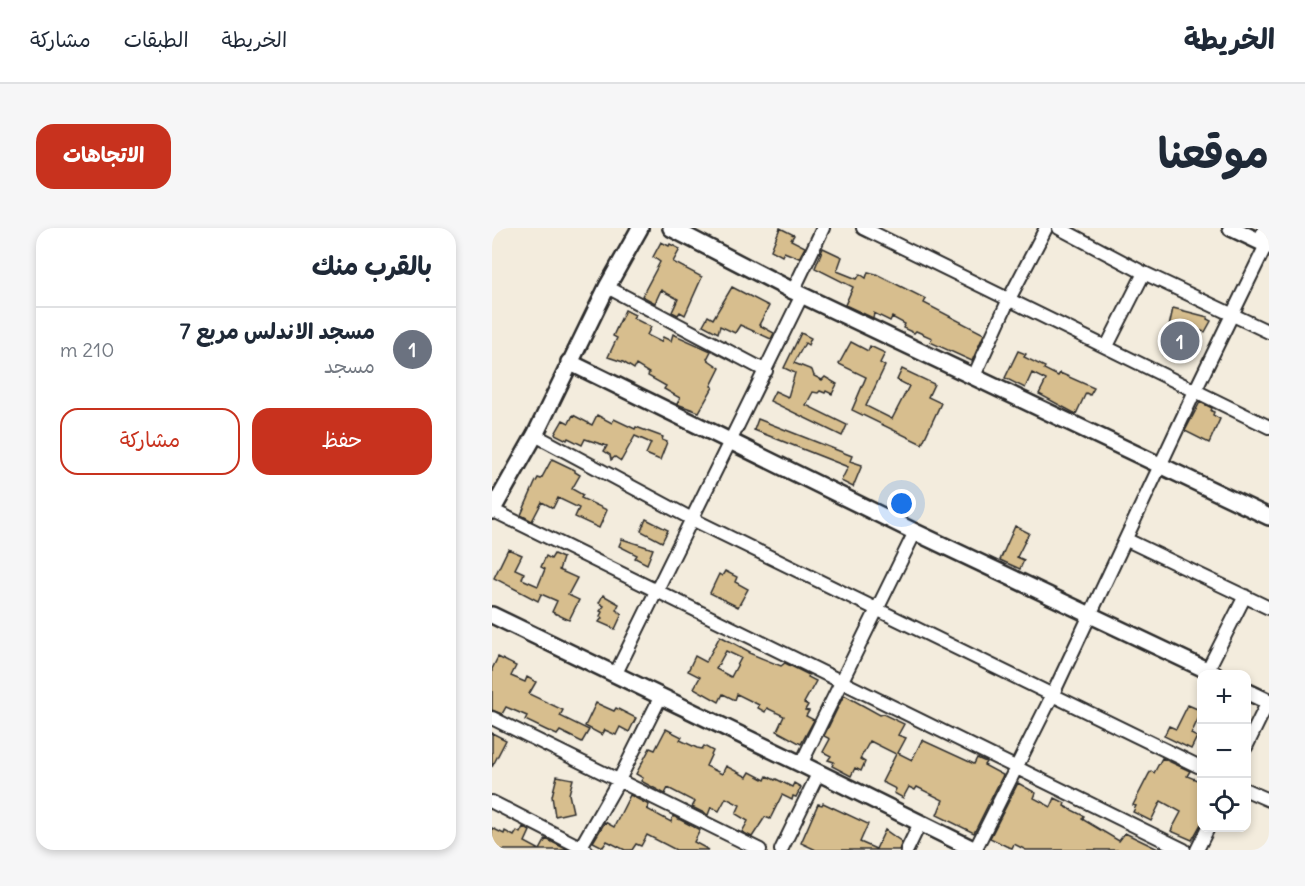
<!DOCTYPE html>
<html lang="ar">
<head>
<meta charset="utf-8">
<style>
  :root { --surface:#fff; --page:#f6f6f7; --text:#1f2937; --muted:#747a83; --line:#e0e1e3; --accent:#c8321e }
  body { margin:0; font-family:Delius,"Playpen Sans Arabic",sans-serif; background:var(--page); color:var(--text); direction:rtl }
  .controls { position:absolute; right:18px; bottom:18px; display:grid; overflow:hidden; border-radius:12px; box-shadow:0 3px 9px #0003 }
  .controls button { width:54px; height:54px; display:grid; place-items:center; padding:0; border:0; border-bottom:2px solid var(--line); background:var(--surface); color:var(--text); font:30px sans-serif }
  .you { position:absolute; left:410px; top:276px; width:21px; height:21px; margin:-15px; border:4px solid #fff; border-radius:50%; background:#1a73e8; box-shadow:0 0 0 9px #1a73e833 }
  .badge { display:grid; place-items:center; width:39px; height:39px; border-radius:50%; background:var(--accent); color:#fff; font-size:20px; font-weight:700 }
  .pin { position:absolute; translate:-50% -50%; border:3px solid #fff; box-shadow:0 2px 6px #0006 }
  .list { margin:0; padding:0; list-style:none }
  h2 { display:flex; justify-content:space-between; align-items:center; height:78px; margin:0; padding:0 24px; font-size:26px }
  h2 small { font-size:20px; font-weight:400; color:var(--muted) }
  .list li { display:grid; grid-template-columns:39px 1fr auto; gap:18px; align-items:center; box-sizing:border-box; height:84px; padding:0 24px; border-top:2px solid var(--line) }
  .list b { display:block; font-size:22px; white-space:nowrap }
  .list p { margin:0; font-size:20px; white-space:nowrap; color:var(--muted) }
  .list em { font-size:20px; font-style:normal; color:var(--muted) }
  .actions { display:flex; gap:12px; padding:18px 24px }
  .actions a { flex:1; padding:14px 0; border:2px solid var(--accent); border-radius:18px; text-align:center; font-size:21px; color:var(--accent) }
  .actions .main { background:var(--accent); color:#fff }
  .icon { flex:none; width:33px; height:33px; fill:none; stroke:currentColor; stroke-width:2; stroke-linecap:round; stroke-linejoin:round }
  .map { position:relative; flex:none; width:777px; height:622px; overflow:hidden; direction:ltr; border-radius:18px }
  header { display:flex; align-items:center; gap:36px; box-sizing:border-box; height:84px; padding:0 30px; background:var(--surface); border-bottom:2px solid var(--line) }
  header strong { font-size:28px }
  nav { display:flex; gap:33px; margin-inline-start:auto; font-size:21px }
  .intro { display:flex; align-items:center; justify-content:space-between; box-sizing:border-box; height:144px; padding:0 36px }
  h1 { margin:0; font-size:42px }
  .button { padding:15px 27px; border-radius:18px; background:var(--accent); color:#fff; font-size:21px; font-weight:700 }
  main { display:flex; gap:36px; padding:0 36px }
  aside { flex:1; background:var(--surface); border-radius:18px; box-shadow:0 3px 9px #0003 }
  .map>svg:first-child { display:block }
  .building { fill:#d7be8e; stroke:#2b2b2b; stroke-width:1.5; fill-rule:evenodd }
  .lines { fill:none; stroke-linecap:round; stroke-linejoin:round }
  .minor-casing { stroke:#2b2b2b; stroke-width:16 }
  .tertiary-casing { stroke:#2b2b2b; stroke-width:20 }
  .minor { stroke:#fff; stroke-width:12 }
  .tertiary { stroke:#fff; stroke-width:15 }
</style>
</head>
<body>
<header>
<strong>الخريطة</strong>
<nav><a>الخريطة</a><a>الطبقات</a><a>مشاركة</a></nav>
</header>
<div class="intro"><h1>موقعنا</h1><a class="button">الاتجاهات</a></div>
<main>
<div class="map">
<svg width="777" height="622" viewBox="0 0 777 622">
  <rect width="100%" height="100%" fill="#f3ecdd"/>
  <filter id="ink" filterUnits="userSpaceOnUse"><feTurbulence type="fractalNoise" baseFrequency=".0167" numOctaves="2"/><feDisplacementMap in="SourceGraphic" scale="12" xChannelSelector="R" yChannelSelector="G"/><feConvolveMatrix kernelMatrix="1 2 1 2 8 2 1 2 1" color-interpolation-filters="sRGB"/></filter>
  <g filter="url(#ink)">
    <path class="building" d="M288 0 302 7 299 12 313 19 307 30 292 24 290 28 279 22Z
      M169 14 177 18 178 16 188 21 181 34 210 49 193 87 188 84 186 87 180 84 186 71 169 62 163 75 150 68 168 34 161 29Z
      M331 20 350 29 345 43 365 51 368 46 374 50 376 44 384 46 434 71 432 75 492 106 480 133 438 114 440 110 424 103 422 105 411 100 413 96 400 89 398 93 382 85 381 90 353 77 361 59 323 40Z
      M240 59 277 78 267 97 282 105 279 111 248 97 243 105 228 98 226 105 211 97 216 88 221 91Z
      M681 80 716 89 715 91 719 93 713 104 705 102 701 114H697L691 133 671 127Z
      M133 82 143 87 141 90 159 99 155 107 169 114 171 109 179 113 181 106 219 123 215 131 228 140 219 158 221 159 207 184 185 176 188 170 172 161 174 158 156 148 157 145 144 137 142 141 131 134 116 129 125 110 121 108Z
      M309 105 319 110 316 117 313 115 302 135 320 142 322 148 330 152 333 149 345 156 340 166 334 163 333 165 328 163 326 165 321 164 314 177 355 197 350 208 278 173 283 163 296 169 303 145 292 140Z
      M359 114 376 123 378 118 393 125 388 135 393 138 374 178 400 191 417 158 405 152 410 141 442 156 436 169 449 175 430 216 360 182 374 149 347 136Z
      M526 123 534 126 532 129 553 139 552 141 566 148 568 145 602 160 598 167 594 165 584 186 547 166 554 152 540 145 533 160 513 150Z
      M708 174 720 180 719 183 722 184 721 187 728 191 717 215 693 203Z
      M81 187 100 197 105 187 120 195 122 191 143 201 144 199 171 209 170 212 175 214 168 232 154 226 159 215 143 208 129 233 123 229 119 232 118 227 112 223 115 218 93 211 90 217 76 210 75 212 63 206 71 192 77 195Z
      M266 191 360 228 358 233 370 237 361 259 349 253 356 239 262 202Z
      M60 231 83 242V244L88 247 80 261 91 267 89 270 115 282 107 300 83 289 87 280 66 270 61 280 50 274 40 293 29 287 43 255 46 250 49 251Z
      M154 291 176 302 170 314 149 303Z
      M523 298 537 305 525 329 532 332 528 341 508 332Z
      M130 311 161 321 155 336 143 330 145 327 127 318Z
      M16 321 30 327 23 341 32 345 30 351 46 358 53 341 49 339 54 328 59 331 62 326 71 330 67 342 85 350 76 367 87 372 77 392 60 384 65 373 49 366 46 373 2 350Z
      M233 343 245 349 243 354 256 361 246 379 218 365 227 346 230 348Z
      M111 367 127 376 124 382 130 386 123 401 107 394 110 390 108 388 110 384 108 383 112 378 107 375Z
      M228 408 258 424 257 425 289 438 293 435 317 447 316 449 324 453 312 475 316 477 313 482 317 483 314 488 322 492 309 516 285 503 292 488 275 480 273 484 266 480 267 477 245 466 243 472 231 466 227 474 202 460 208 449 196 443 203 428 214 434ZM234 423 249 430 239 449 224 441Z
      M6 429 24 438 19 448 33 454 35 449 44 454 37 466 71 482 68 488 97 502 90 514 68 503 65 507 54 502 33 492 35 488 14 479 10 486 0 482V441Z
      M352 467 388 487 391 486 412 496 406 507 414 510 406 525 420 532 430 512 482 536 485 530 494 534 492 537 511 547 482 605 445 587 451 572 425 559 423 562 417 559 411 570 402 565 404 561 390 554 404 526 378 513 368 531 373 534 369 543 363 540 359 548 340 538 342 534 336 532 339 528 331 524 338 511 332 508Z
      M104 475 122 483 124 480 144 490 137 504 128 499 124 507 113 502 110 507 93 498Z
      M696 477 710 483 699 506 705 509 699 521 672 508 677 498 684 501Z
      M174 501 190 509 188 512 205 520 210 521 212 518 221 523 214 538 230 546 234 538 255 549 258 544 273 552 275 548 283 552 284 551 300 559 302 555 309 559 304 569 301 568 300 572 290 567 278 591 273 589 260 609 250 604 256 593 244 586 248 577 234 570 227 583 219 579 216 587 200 579 203 574 176 560 173 566 149 553 151 550 144 546 158 520 163 522Z
      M0 505 14 512 0 539Z
      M670 530 698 543 695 548 710 554V594L700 612 679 603 689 584 669 573 659 593 641 584 644 578 641 577 657 546 659 543 662 545Z
      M65 548 81 551 77 566 81 584 63 588 60 568Z
      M526 555 544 565 542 570 559 579 563 570 573 575 572 578 592 588 590 591 627 613 633 605 668 622H534L522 616 520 620 514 618 498 610Z
      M138 567 157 577 155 581 179 594 181 588 208 602 202 614 217 622H184L155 607 149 618 144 616 140 622H133L115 613 111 619 101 614 113 594 122 599Z
      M331 575 376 596 368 614 384 621 393 602 410 614 407 622H324L309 615 326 576 330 577Z
      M31 599 38 603 33 614 48 622 54 611 76 622H0V600L12 606 13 603 22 608 25 603 28 605Z"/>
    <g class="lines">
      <g class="minor-casing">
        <path id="minor" d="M371 0 777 199
          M567 0 652 45 777 104
          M767 13 773 0
          M115 59 274 143
          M301 63 331 0
          M615 118 652 45
          M482 148 517 71 554 0
          M43 207 200 291 710 540
          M0 282 692 622
          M635 312 777 380
          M715 443 753 368
          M124 445 310 67
          M0 490 268 622
          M754 519 776 474
          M309 536 423 304
          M754 562 777 572
          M0 574 94 622
          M87 622 127 552 169 468
          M289 622 327 544
          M415 622 428 595
          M483 622 560 468 703 163 774 17
          M705 622 716 600"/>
      </g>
      <g class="tertiary-casing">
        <path id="tertiary" d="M179 0 301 63 777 289
          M739 0 777 18
          M77 134 423 304 723 446
          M0 283 43 207 115 59 148 0
          M0 387 309 536 483 622
          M754 463 777 474"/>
      </g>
      <use href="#minor" class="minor"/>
      <use href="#tertiary" class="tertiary"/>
    </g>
  </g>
</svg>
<div class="controls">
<button>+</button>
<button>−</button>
<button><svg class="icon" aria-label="locate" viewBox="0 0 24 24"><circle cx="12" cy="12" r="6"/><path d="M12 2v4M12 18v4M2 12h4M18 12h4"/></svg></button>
</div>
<div class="you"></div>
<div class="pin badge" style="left:688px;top:113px;background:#6b7280">1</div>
</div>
<aside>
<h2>بالقرب منك<small></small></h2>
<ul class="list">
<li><span class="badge" style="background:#6b7280">1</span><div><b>مسجد الاندلس مربع 7</b><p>مسجد</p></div><em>210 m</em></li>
</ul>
<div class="actions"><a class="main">حفظ</a><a>مشاركة</a></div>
</aside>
</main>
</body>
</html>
